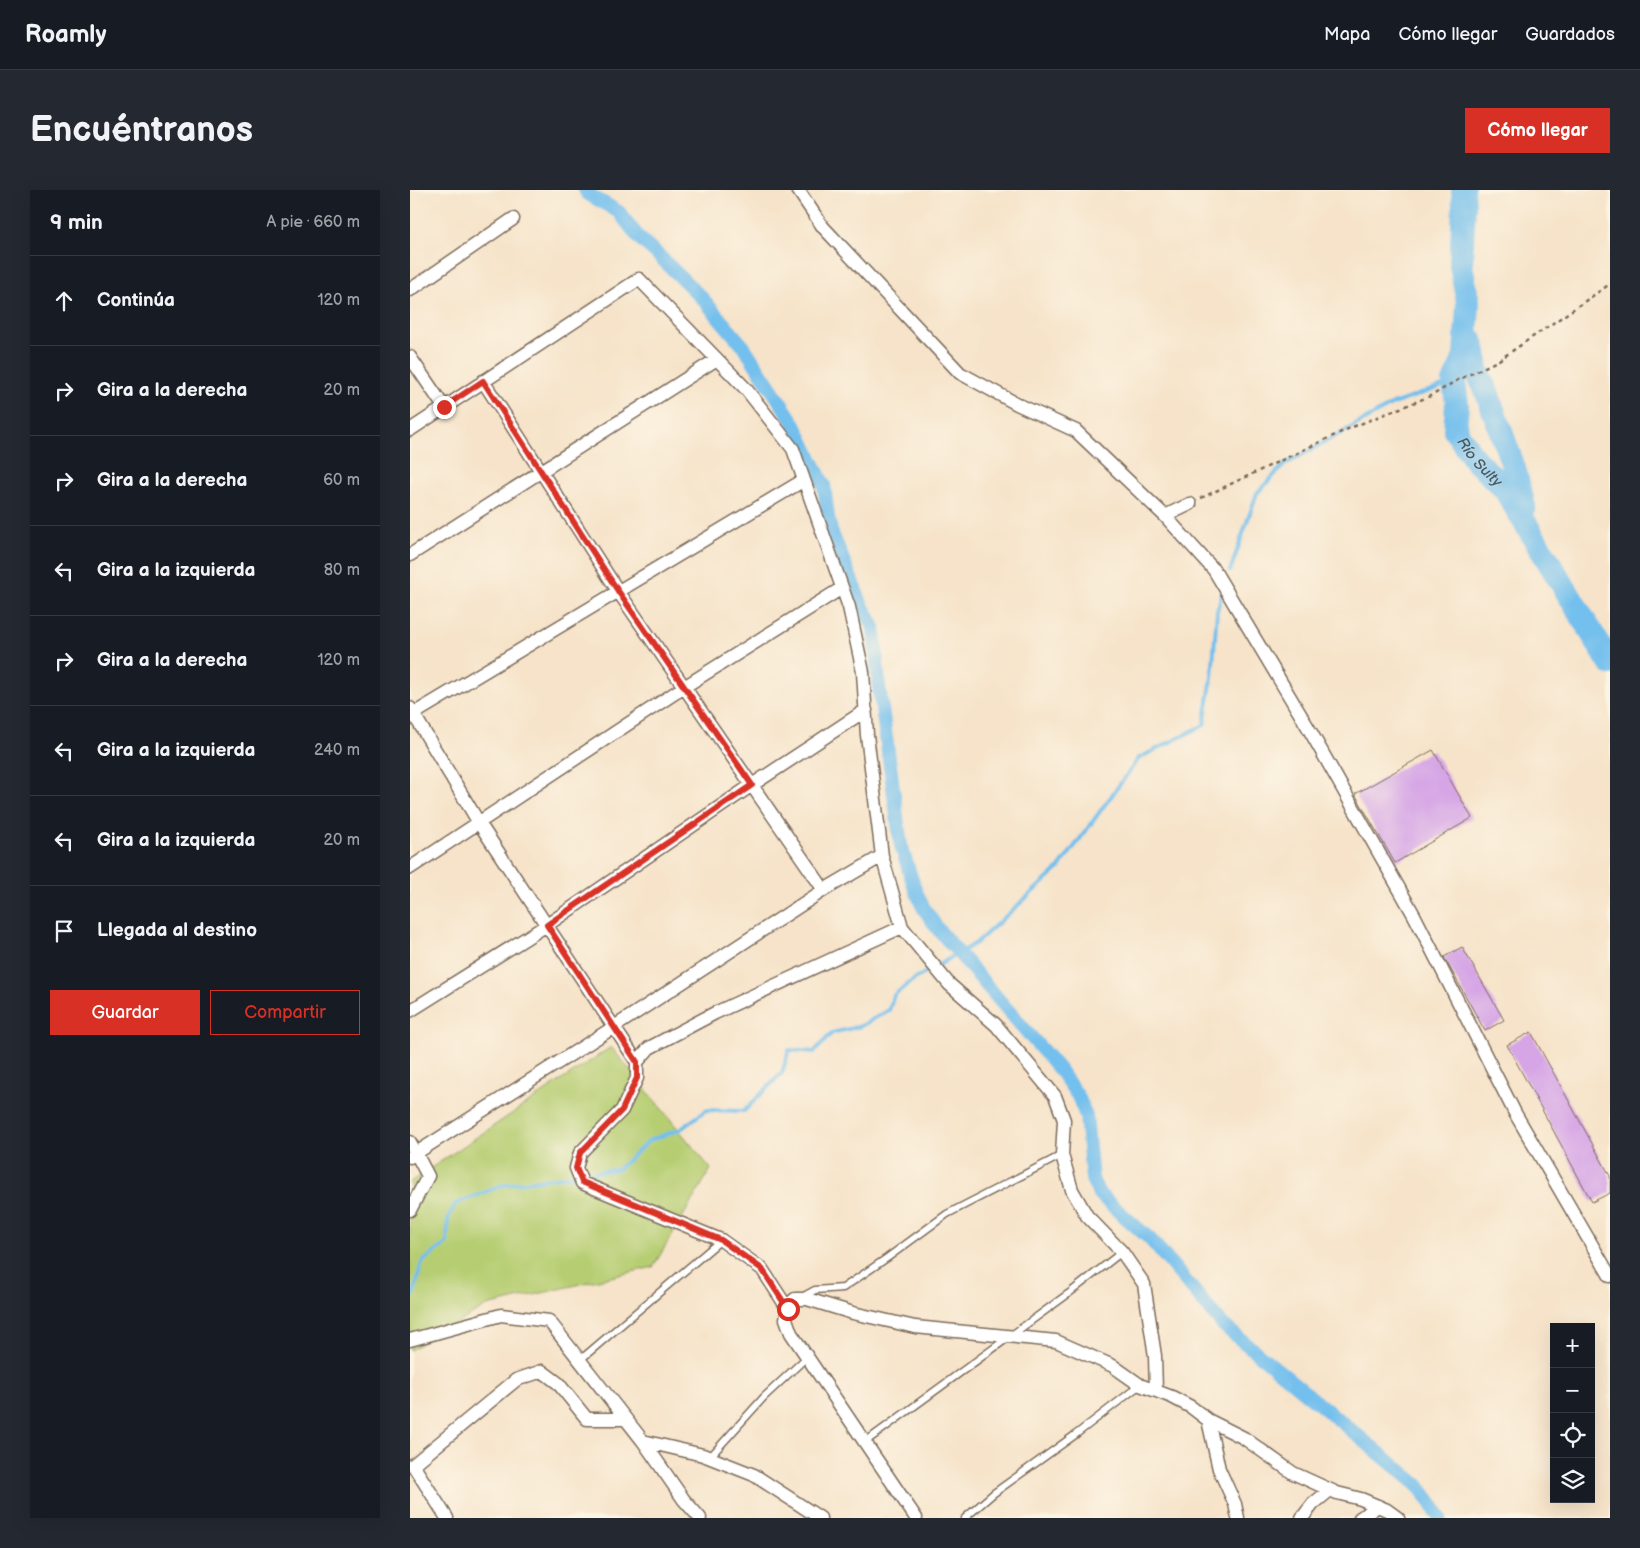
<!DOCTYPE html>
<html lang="es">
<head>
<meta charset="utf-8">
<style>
  :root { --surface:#171b24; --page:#242831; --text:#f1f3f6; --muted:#9ea1a6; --line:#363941; --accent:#d93025 }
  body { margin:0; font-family:"Balsamiq Sans",sans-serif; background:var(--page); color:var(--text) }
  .controls { position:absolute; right:15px; bottom:15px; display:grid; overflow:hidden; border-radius:0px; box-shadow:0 5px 20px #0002 }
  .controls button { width:45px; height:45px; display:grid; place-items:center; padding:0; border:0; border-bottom:1px solid var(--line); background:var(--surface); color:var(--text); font:25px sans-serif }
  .stop { position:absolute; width:15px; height:15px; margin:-11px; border:4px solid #d93025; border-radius:50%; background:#fff }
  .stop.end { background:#d93025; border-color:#fff; box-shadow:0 1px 5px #0008 }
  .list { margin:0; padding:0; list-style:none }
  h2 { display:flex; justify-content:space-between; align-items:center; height:65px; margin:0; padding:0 20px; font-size:21px }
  h2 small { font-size:16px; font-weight:400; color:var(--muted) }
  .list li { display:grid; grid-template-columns:32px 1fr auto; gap:15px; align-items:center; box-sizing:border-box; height:90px; padding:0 20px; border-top:1px solid var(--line) }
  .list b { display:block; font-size:19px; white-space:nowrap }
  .list em { font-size:16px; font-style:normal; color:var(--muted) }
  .actions { display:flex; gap:10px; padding:15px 20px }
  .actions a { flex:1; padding:11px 0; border:1px solid var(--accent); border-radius:0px; text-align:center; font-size:18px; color:var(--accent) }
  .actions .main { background:var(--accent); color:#fff }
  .icon { flex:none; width:28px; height:28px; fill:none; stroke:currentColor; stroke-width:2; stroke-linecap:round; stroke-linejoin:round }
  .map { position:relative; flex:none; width:1200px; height:1328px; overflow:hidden; border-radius:0px }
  header { display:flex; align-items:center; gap:30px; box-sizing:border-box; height:70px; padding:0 25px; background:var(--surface); border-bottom:1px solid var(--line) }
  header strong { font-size:24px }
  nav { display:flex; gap:28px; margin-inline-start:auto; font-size:18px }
  .intro { display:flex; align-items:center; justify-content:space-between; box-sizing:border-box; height:120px; padding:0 30px }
  h1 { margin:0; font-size:35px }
  .button { padding:12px 22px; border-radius:0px; background:var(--accent); color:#fff; font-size:18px; font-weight:700 }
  main { display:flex; gap:30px; padding:0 30px }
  aside { flex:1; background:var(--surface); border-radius:0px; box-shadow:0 5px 20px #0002 }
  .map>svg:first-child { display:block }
  .green { fill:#b6cd71; stroke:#787c48 }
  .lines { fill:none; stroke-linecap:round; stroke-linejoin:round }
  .stream { stroke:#73bfed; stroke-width:4 }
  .canal { stroke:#73bfed; stroke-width:14 }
  .river { stroke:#73bfed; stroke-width:24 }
  .building { fill:#d6a5e6 }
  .lane-casing { stroke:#7c6b5a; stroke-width:9 }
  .street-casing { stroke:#7c6b5a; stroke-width:15 }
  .path { stroke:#7c6b5a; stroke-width:2.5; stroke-dasharray:4 4; stroke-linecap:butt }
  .lane { stroke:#fff; stroke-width:6 }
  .street { stroke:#fff; stroke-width:12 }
  .route { stroke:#d93025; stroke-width:6 }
  .labels { text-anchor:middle; stroke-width:4; stroke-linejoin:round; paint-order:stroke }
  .water-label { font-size:15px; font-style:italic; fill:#4c575c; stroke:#fcf5e5 }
</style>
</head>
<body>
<header>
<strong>Roamly</strong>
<nav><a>Mapa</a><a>Cómo llegar</a><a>Guardados</a></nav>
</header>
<div class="intro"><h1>Encuéntranos</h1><a class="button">Cómo llegar</a></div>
<main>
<aside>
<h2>9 min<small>A pie · 660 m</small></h2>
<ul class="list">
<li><svg class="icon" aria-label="ahead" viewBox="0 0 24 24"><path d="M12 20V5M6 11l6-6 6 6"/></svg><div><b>Continúa</b></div><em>120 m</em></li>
<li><svg class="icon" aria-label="right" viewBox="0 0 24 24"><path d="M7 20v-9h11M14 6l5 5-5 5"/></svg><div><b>Gira a la derecha</b></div><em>20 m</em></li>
<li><svg class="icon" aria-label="right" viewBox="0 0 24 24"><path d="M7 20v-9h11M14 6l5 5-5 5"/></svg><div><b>Gira a la derecha</b></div><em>60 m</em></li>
<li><svg class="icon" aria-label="left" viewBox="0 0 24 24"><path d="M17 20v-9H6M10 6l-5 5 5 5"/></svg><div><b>Gira a la izquierda</b></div><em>80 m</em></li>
<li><svg class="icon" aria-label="right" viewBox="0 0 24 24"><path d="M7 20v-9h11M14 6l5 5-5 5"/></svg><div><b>Gira a la derecha</b></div><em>120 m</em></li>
<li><svg class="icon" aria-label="left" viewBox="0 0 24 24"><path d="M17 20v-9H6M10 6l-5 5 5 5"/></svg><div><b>Gira a la izquierda</b></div><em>240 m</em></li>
<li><svg class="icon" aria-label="left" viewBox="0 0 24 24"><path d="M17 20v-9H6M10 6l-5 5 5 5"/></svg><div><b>Gira a la izquierda</b></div><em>20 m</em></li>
<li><svg class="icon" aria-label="arrive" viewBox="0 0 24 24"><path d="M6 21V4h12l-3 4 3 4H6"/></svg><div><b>Llegada al destino</b></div></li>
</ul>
<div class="actions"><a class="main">Guardar</a><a>Compartir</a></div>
</aside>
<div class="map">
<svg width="1200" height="1328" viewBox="0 0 1200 1328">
  <rect width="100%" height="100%" fill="#fcf5e5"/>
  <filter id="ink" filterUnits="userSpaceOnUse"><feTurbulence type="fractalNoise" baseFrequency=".02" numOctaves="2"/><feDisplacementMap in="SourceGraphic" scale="10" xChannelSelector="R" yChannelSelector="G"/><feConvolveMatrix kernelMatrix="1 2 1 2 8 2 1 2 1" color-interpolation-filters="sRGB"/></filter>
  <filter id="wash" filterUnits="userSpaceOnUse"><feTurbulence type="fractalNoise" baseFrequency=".0096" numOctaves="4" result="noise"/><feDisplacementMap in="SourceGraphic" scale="20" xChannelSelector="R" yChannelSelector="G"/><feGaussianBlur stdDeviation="1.12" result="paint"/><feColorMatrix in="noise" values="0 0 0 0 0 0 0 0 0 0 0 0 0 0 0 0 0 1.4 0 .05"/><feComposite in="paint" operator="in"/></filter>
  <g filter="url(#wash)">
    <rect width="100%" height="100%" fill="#f6e3c9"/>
    <path class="green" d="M201 857 301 979 243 1077 77 1116 0 1160V992Z"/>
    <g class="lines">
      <path class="stream" d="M820 381 847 303 874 275 983 214 1044 192
        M0 1107 3 1106 12 1072 37 1053 38 1029 45 1014 93 995 208 979 240 950 271 939 296 920 334 921 372 883 379 860 404 862 422 843 451 836 479 820 484 805 503 790 566 753 648 679 729 568 794 535 802 487 807 421 813 401"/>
      <path class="canal" d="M175 0 178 4 209 22 229 48 246 63 293 109 334 157 384 233 414 295 418 327 421 341 451 413 464 437 469 496 491 656 505 699 513 717 527 738 648 878 668 906 676 926 682 989 689 1004 740 1049 813 1135 1008 1295 1022 1314 1030 1328"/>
      <g class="river">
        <path id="s1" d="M1053 0 1054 15 1051 75 1058 112 1055 167 1044 192 1047 214 1045 240 1065 270 1094 298 1200 473"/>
        <path d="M1061 150 1065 162 1067 182 1076 200 1104 278 1114 317"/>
      </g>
    </g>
    <g id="blocks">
      <path class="building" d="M1023 560 1062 628 985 673 945 604Z
        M1052 757 1094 830 1075 841 1034 767Z
        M1121 842 1200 986V1003L1182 1012 1097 855Z"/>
    </g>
  </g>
  <g filter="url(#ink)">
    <use href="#blocks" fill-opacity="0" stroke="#7c6b5a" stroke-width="1"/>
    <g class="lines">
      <g class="lane-casing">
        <path id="lane" d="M394 1106 405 1100 433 1098 477 1068 537 1024 652 965
          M170 1170 311 1050
          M455 1252 658 1104 712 1062
          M300 1267 354 1207 397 1167
          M555 1328 584 1303 665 1245 730 1195"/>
      </g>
      <g class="street-casing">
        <path id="street" d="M388 0 413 37 550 183 607 214 666 241 755 326 804 380 899 539 1004 725 1105 923 1200 1086
          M0 100 103 29
          M0 167 34 217
          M73 191 208 401 414 700
          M0 240 229 89 336 199 383 259 439 417 453 482 457 545 472 666 492 737 539 794 586 835 645 906 654 930 652 965 662 1000 677 1026 712 1062 734 1094 745 1166 746 1201
          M755 326 780 314
          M0 365 307 169
          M0 518 69 633 227 872 239 858 305 823 492 737
          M0 526 394 290
          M0 678 274 497 432 398
          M0 821 137 735 342 595 456 520
          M227 872V888L212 920 170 963 166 978 172 993 311 1050 352 1079 378 1119
          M0 952 18 986 0 1020
          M0 967 204 837 414 700 472 666
          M0 1150 91 1125 139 1131 233 1251 274 1310 290 1328
          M798 1230 809 1279 825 1314 828 1328
          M233 1251 293 1265 344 1285 410 1328
          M37 1328 3 1275 106 1190 132 1181 148 1193 177 1229H216
          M506 1328 381 1143 376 1129 379 1114 385 1109H397L443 1123 505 1137 646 1151 703 1176 730 1195 762 1207 781 1217 798 1230 834 1248 883 1283 927 1303 951 1309 977 1320 988 1328
          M892 1328 903 1314 920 1300
          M950 1328 968 1316"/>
      </g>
      <path class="path" d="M791 308 940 238 1023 205 1044 192 1089 170 1200 94"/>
      <use href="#lane" class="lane"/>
      <use href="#street" class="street"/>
    </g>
  </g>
  <g class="lines" filter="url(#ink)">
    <path class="route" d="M34 217 73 191 208 401 342 595 137 735 227 872V888L212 920 170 963 166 978 172 992 311 1050 352 1079 378 1119"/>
  </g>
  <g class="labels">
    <g class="water-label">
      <text dy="5" stroke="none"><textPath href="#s1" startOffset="284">Río Sulty</textPath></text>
    </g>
  </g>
</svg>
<div class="controls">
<button>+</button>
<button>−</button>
<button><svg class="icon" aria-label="locate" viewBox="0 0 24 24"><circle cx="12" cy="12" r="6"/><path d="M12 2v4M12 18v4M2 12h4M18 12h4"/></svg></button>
<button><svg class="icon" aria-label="layers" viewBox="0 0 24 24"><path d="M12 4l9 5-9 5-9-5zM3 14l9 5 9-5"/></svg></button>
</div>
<div class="stop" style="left:378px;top:1119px"></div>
<div class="stop end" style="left:34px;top:217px"></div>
</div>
</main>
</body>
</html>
